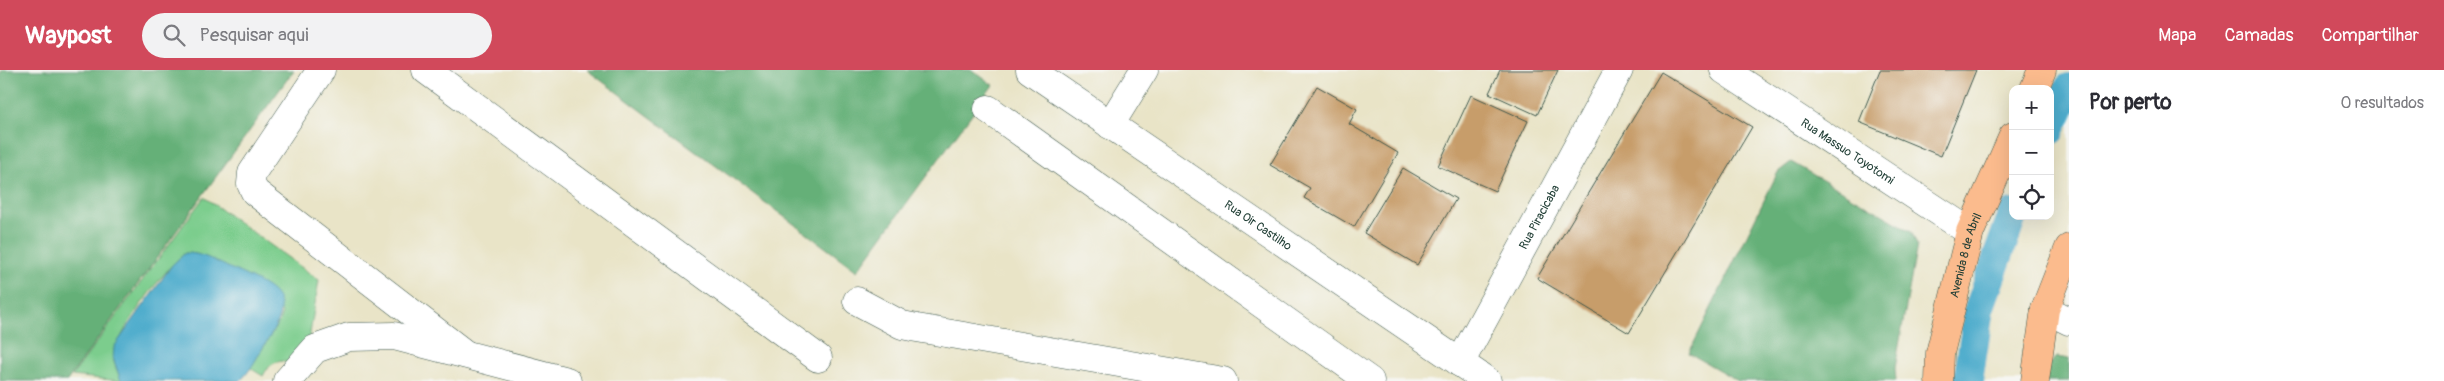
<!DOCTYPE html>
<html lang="pt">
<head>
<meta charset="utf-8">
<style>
  :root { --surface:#fff; --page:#f2f2f3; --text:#2b2b33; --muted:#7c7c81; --line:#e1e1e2; --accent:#d1495b }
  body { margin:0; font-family:Pangolin,sans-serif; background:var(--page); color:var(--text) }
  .controls { position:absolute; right:15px; top:15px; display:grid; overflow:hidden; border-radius:10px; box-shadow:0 5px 20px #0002 }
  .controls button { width:45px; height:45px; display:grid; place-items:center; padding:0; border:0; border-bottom:1px solid var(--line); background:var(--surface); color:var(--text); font:25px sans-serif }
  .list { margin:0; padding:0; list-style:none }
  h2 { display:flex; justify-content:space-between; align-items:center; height:65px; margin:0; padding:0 20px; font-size:21px }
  h2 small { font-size:16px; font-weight:400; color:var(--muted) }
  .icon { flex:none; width:28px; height:28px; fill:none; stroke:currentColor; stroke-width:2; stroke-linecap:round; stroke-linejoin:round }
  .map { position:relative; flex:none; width:2069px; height:311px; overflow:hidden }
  header { display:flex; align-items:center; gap:30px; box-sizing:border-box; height:70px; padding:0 25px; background:var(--accent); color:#fff }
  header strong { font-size:24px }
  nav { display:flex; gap:28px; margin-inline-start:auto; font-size:18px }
  .search { width:350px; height:45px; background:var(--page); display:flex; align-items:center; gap:12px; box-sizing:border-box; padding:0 18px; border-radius:28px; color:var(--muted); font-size:19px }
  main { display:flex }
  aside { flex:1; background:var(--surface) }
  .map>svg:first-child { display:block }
  .green { fill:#7ccd8d; stroke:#4e8560 }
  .forest { fill:#65b078; stroke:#427656 }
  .water { fill:#4daccc; stroke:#367480 }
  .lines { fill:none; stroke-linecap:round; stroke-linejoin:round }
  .canal { stroke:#4daccc; stroke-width:30 }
  .building { fill:#c79d6a }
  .minor-casing { stroke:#3d564a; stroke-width:29 }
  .major-casing { stroke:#3d564a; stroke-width:29 }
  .minor { stroke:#fff; stroke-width:28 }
  .major { stroke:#fbbb8d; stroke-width:28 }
  .labels { text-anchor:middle; stroke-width:5; stroke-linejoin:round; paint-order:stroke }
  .street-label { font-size:12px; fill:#1f3d34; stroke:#f6f6f2 }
</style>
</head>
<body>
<header>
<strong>Waypost</strong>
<div class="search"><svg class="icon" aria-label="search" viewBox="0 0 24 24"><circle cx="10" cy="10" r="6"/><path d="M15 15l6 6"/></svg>Pesquisar aqui</div>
<nav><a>Mapa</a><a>Camadas</a><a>Compartilhar</a></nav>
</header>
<main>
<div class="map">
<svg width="2069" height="311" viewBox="0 0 2069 311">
  <rect width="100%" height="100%" fill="#f6f6f2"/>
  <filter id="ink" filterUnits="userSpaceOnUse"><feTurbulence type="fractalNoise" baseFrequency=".02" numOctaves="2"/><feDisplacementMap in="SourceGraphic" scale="10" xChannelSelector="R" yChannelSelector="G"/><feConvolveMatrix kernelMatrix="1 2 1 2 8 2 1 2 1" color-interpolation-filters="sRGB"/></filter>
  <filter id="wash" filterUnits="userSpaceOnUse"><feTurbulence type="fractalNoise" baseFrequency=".0096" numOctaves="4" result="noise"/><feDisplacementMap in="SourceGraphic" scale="20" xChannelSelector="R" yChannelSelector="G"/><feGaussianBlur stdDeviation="1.12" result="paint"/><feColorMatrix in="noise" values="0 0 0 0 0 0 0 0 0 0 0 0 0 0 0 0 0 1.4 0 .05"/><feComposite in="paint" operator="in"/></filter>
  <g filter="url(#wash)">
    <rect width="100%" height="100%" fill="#e9e4c7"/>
    <path class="green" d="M204 127 319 210 302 311 286 299 285 291C274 291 268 296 263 306L250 298 279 252 282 243 253 209 196 184 185 183C165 198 118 261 114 286 112 294 120 303 121 311L72 306Z"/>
    <path class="forest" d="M3 0H294L67 311H0V4Z
      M587 0H972L993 15 857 201Z
      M1791 92 1911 161 1917 175 1895 298 1896 311H1738L1689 283 1778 102Z
      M2057 287 2069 289V311H2045L2046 297Z"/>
    <path class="water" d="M185 183C201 182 219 193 232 199 274 219 297 225 266 273 258 285 251 301 240 311H121L113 288 114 277 172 195Z"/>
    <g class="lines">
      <path class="canal" d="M2050 60 2069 18
        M1968 311 1979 239 2013 144"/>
    </g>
    <g id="blocks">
      <path class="building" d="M1500 0H1558L1537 45 1489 23Z
        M1880 0H1976L1941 86 1859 52Z
        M1661 2 1752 57 1629 263 1537 208Z
        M1317 16 1357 39 1349 54 1398 83 1354 157 1304 128 1310 118 1270 95Z
        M1471 25 1528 51 1495 121 1438 96Z
        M1403 98 1456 129 1417 195 1364 163Z"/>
    </g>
  </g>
  <g filter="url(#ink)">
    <use href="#blocks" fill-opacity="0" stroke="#3d564a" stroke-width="1"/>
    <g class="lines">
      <g class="minor-casing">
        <g id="minor">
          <path d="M321 0 252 103 251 114 255 122 465 284"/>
          <path d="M426 0 818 288"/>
          <path id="s1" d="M1030 0 1487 311"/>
          <path id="s2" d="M1724 0 1970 162"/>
          <path d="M988 39 1370 311"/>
          <path d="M1110 55 1144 0"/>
          <path d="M857 231 902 255 917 258 1223 311"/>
          <path d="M2045 239 2069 251"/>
          <path id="s3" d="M1460 293 1619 0"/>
          <path d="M287 311 315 279 349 267 394 266 567 311"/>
        </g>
      </g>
      <g class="major-casing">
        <g id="major">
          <path d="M2034 19 2042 0"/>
          <path id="s4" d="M1939 311 1940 283 1970 162 2013 66"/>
          <path d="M2035 311 2045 239 2069 178"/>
        </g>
      </g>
      <use href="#minor" class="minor"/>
      <use href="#major" class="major"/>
    </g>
  </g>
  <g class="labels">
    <g class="street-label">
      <text dy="4" stroke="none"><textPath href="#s2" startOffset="148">Rua Massuo Toyotomi</textPath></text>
      <text dy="4" stroke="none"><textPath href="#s3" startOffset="166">Rua Piracicaba</textPath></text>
      <text dy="4" stroke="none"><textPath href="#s1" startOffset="276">Rua Oir Castilho</textPath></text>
      <text dy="4" stroke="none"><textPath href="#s4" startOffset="129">Avenida 8 de Abril</textPath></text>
    </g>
  </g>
</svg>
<div class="controls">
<button>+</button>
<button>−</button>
<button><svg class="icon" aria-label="locate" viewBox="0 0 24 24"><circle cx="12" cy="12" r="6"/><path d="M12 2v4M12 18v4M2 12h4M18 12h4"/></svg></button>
</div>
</div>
<aside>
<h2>Por perto<small>0 resultados</small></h2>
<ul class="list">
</ul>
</aside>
</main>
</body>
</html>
